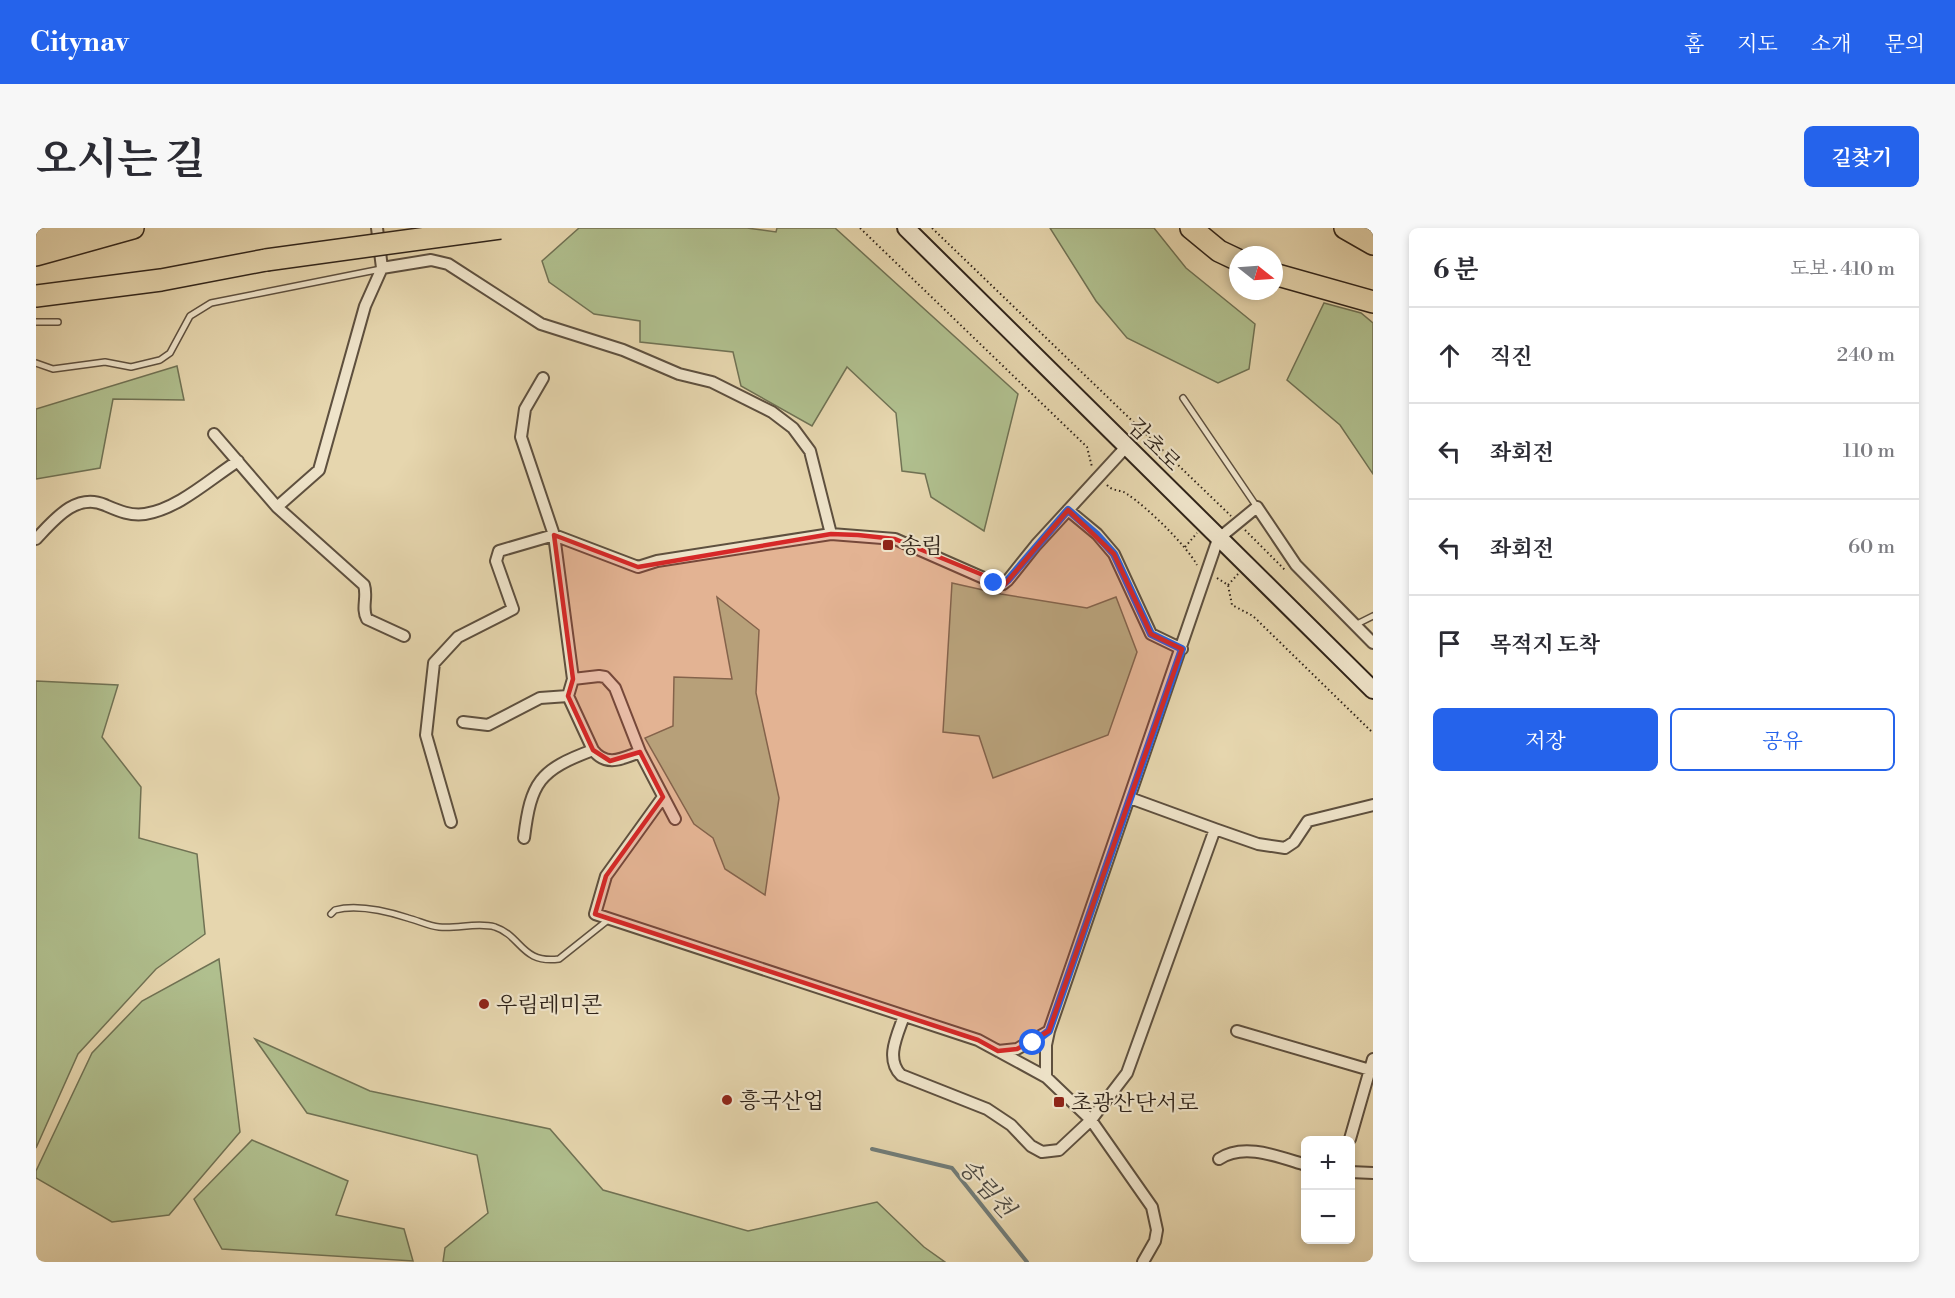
<!DOCTYPE html>
<html lang="ko">
<head>
<meta charset="utf-8">
<style>
  :root { --surface:#fff; --page:#f7f7f7; --text:#2b2b33; --muted:#7c7c81; --line:#e1e1e2; --accent:#2563eb }
  body { margin:0; font-family:"Libre Bodoni","Noto Serif KR",serif; background:var(--page); color:var(--text) }
  .controls { position:absolute; right:18px; bottom:18px; display:grid; overflow:hidden; border-radius:9px; box-shadow:0 3px 9px #0003 }
  .controls button { width:54px; height:54px; display:grid; place-items:center; padding:0; border:0; border-bottom:2px solid var(--line); background:var(--surface); color:var(--text); font:30px sans-serif }
  .compass { position:absolute; left:1193px; top:18px; width:54px; height:54px; border-radius:50%; background:var(--surface); box-shadow:0 3px 9px #0003; rotate:107deg }
  .stop { position:absolute; width:18px; height:18px; margin:-14px; border:4px solid #2563eb; border-radius:50%; background:#fff }
  .stop.end { background:#2563eb; border-color:#fff; box-shadow:0 2px 6px #0008 }
  .list { margin:0; padding:0; list-style:none }
  h2 { display:flex; justify-content:space-between; align-items:center; height:78px; margin:0; padding:0 24px; font-size:26px }
  h2 small { font-size:20px; font-weight:400; color:var(--muted) }
  .list li { display:grid; grid-template-columns:39px 1fr auto; gap:18px; align-items:center; box-sizing:border-box; height:96px; padding:0 24px; border-top:2px solid var(--line) }
  .list b { display:block; font-size:22px; white-space:nowrap }
  .list em { font-size:20px; font-style:normal; color:var(--muted) }
  .actions { display:flex; gap:12px; padding:18px 24px }
  .actions a { flex:1; padding:14px 0; border:2px solid var(--accent); border-radius:9px; text-align:center; font-size:21px; color:var(--accent) }
  .actions .main { background:var(--accent); color:#fff }
  .icon { flex:none; width:33px; height:33px; fill:none; stroke:currentColor; stroke-width:2; stroke-linecap:round; stroke-linejoin:round }
  .map { position:relative; flex:none; width:1337px; height:1034px; overflow:hidden; border-radius:9px }
  header { display:flex; align-items:center; gap:36px; box-sizing:border-box; height:84px; padding:0 30px; background:var(--accent); color:#fff }
  header strong { font-size:28px }
  nav { display:flex; gap:33px; margin-inline-start:auto; font-size:21px }
  .intro { display:flex; align-items:center; justify-content:space-between; box-sizing:border-box; height:144px; padding:0 36px }
  h1 { margin:0; font-size:42px }
  .button { padding:15px 27px; border-radius:9px; background:var(--accent); color:#fff; font-size:21px; font-weight:700 }
  main { display:flex; gap:36px; padding:0 36px }
  aside { flex:1; background:var(--surface); border-radius:9px; box-shadow:0 3px 9px #0003 }
  .map>svg:first-child { display:block }
  .green { fill:#b0bf8e; stroke:#707254; stroke-width:1.5 }
  .lines { fill:none; stroke-linecap:round; stroke-linejoin:round }
  .stream { stroke:#717c78; stroke-width:4 }
  .service-casing { stroke:#5e503f; stroke-width:8 }
  .minor-casing { stroke:#5e503f; stroke-width:14 }
  .secondary-casing { stroke:#30241a; stroke-width:20 }
  .motorway-casing { stroke:#30241a; stroke-width:24 }
  .path { stroke:#30241a; stroke-width:2; stroke-dasharray:1.5 3; stroke-linecap:butt }
  .service { stroke:#efe4ca; stroke-width:5 }
  .minor { stroke:#efe4ca; stroke-width:10 }
  .secondary { stroke:#efe4ca; stroke-width:16 }
  .motorway { stroke:#e6d6ae; stroke-width:21 }
  .motorway-bridge-casing { stroke:#30241a; stroke-width:24; stroke-linecap:butt }
  .motorway-bridge { stroke:#e6d6ae; stroke-width:21 }
  .route { stroke:#2563eb; stroke-width:8 }
  .marked { fill:#d62828; fill-opacity:0.2; stroke:#d62828; stroke-width:4.5; stroke-linejoin:round }
  .poi-dot { fill:#8f2418; stroke:#efe4ca; stroke-width:2 }
  .labels { text-anchor:middle; stroke-width:4.5; stroke-linejoin:round; paint-order:stroke }
  .street-label { font-size:22px; fill:#30241a; stroke:#efe4ca }
  .poi-label { font-size:22px; fill:#30241a; stroke:#efe4ca; text-anchor:start }
  .water-label { font-size:24px; font-style:italic; fill:#4b4841; stroke:#efe4ca }
</style>
</head>
<body>
<header>
<strong>Citynav</strong>
<nav><a>홈</a><a>지도</a><a>소개</a><a>문의</a></nav>
</header>
<div class="intro"><h1>오시는 길</h1><a class="button">길찾기</a></div>
<main>
<div class="map">
<svg width="1337" height="1034" viewBox="0 0 1337 1034">
  <rect width="100%" height="100%" fill="#e6d6ae"/>
  <filter id="stains"><feTurbulence type="fractalNoise" baseFrequency=".00333" numOctaves="4"/><feColorMatrix values="0 0 0 0 .2 0 0 0 0 .09 0 0 0 0 .02 0 0 0 .5 -.17"/></filter>
  <radialGradient id="worn" r=".72"><stop offset=".6" stop-color="#630" stop-opacity="0"/><stop offset="1" stop-color="#630" stop-opacity=".3"/></radialGradient>
  <path class="green" d="M543 0H711L740 4 741 0H799L982 166 948 303 895 269 889 246 866 243 860 185 811 139 776 198 705 158 697 124 604 114V93L558 86 513 54 506 33Z
    M1014 0H1118L1150 40 1219 96 1213 141 1182 155 1091 110 1060 73Z
    M1288 75 1325 85 1337 95V246L1304 197 1251 152Z
    M141 138 148 172 77 171 64 240 0 251V181Z
    M916 355 965 366 1051 380 1080 369 1101 424 1072 507 957 550 943 508 907 504Z
    M681 369 723 402 720 465 743 570 729 667 689 641 677 610 658 596 609 510 637 498 638 449 696 451Z
    M0 453 82 457 66 509 105 559 103 610 161 626 169 706 120 741 42 826 0 920Z
    M183 731 204 904 133 987 76 994 0 950V943L56 825 106 773Z
    M219 811 334 863 514 901 567 962 712 1003 841 974 888 1019 909 1034H407L409 1020 452 985 441 927 271 885Z
    M216 912 312 953 300 987 368 1001 377 1033 186 1021 158 971Z"/>
  <g class="lines">
    <path class="stream" d="M836 921 916 940 991 1034"/>
    <g class="service-casing">
      <path id="service" d="M0 94H22
        M0 135 17 141 69 134 95 139 124 132 134 125 154 88 175 75 345 41
        M1147 170 1221 279
        M1319 397 1337 388
        M295 686 299 682C322 676 350 683 372 690 383 693 393 698 403 699 422 701 441 694 459 699 486 708 485 736 523 731L572 692"/>
    </g>
    <g class="minor-casing">
      <path id="minor" d="M341 0 346 40 395 32 412 36 505 96 587 122 643 146 676 154 736 184 757 200 774 223 795 306 859 311 959 355 967 356 972 352 1000 317 1090 219
        M346 40 329 78 283 242 241 279 328 357C332 369 325 380 331 391L368 408
        M178 206 241 279
        M1032 282 1061 306 1078 326 1115 406 1146 421
        M0 311C18 292 40 264 69 277 83 283 94 288 109 286 142 281 174 251 202 233
        M537 451 563 448 569 449 579 460 604 524 639 591
        M532 468 557 522
        M427 494 452 497 504 470 532 468 537 451 518 307 485 209 489 181 507 150
        M627 569 570 648 559 686 942 812 1010 849 1055 892 1116 979 1121 1002 1119 1013 1107 1034
        M415 594 390 507 398 435 422 409 477 381 460 333 463 323 518 307 602 339 621 333 795 306
        M1179 601 1222 616 1249 620 1258 614 1272 593 1337 577
        M488 610C495 554 503 542 557 522 571 540 587 530 604 524
        M868 788C861 808 849 831 865 847L951 881 975 897 995 918 1006 924 1023 922 1055 892 1091 845 1179 601 1094 570
        M1201 803 1334 842
        M962 823 981 821 1013 803
        M1010 849V817L1013 803 1182 311 1221 279 1260 337 1337 415
        M1314 911 1337 831
        M1183 931C1208 914 1243 929 1270 937
        M1314 944 1337 945"/>
    </g>
    <g class="secondary-casing">
      <path id="secondary" d="M870 0 1337 462"/>
    </g>
    <g class="motorway-casing">
      <path id="motorway" d="M1155 0 1183 23 1202 32
        M1309 0 1337 16
        M0 7 56 0
        M0 27 97 0
        M1238 46 1337 74
        M0 68 125 52 230 32"/>
    </g>
    <path class="path" d="M824 0 1051 219 1056 239
      M896 0 1195 288
      M1071 257C1077 264 1085 261 1091 266 1111 279 1150 317 1161 337
      M1209 302 1250 343
      M1149 319 1161 305
      M1181 350 1192 357 1196 377 1217 388 1337 505
      M1192 357 1202 346"/>
    <use href="#service" class="service"/>
    <use href="#minor" class="minor"/>
    <use href="#secondary" class="secondary"/>
    <use href="#motorway" class="motorway"/>
    <g class="motorway-bridge-casing">
      <path id="motorway-bridge" d="M230 32 464 0"/>
    </g>
    <use href="#motorway-bridge" class="motorway-bridge"/>
  </g>
  <g class="lines">
    <path class="route" d="M958 355 967 356 972 352 1032 282 1060 306 1078 326 1115 406 1146 421 1013 803 997 815"/>
  </g>
  <path class="marked" d="M1032 282 1078 326 1115 406 1146 421 1013 803 981 821 962 823 942 812 559 686 570 648 627 569 604 524 574 533 557 522 532 468 537 451 518 307 602 339 795 306 822 307 859 311 969 356Z"/>
  <g class="poi-dot">
    <rect x="846" y="311" width="12" height="12" rx="3"/>
    <circle cx="448" cy="776" r="6"/>
    <circle cx="691" cy="872" r="6"/>
    <rect x="1017" y="868" width="12" height="12" rx="3"/>
  </g>
  <g class="labels">
    <g class="street-label">
      <text transform="translate(1119 216) rotate(45)" y="8">감초로</text>
    </g>
    <g class="poi-label">
      <text x="864" y="325">송림</text>
      <text x="460" y="784">우림레미콘</text>
      <text x="703" y="880">흥국산업</text>
      <text x="1035" y="882">초광산단서로</text>
    </g>
    <g class="water-label">
      <text transform="translate(951 960) rotate(48)" y="8">송림천</text>
    </g>
  </g>
  <rect width="100%" height="100%" filter="url(#stains)"/>
  <rect width="100%" height="100%" fill="url(#worn)"/>
</svg>
<div class="controls">
<button>+</button>
<button>−</button>
</div>
<svg class="compass" viewBox="-18 -18 36 36"><path d="M0-13l5 13h-10z" fill="#e53935"/><path d="M0 13l5-13h-10z" fill="#7c7c81"/></svg>
<div class="stop" style="left:997px;top:815px"></div>
<div class="stop end" style="left:958px;top:355px"></div>
</div>
<aside>
<h2>6 분<small>도보 · 410 m</small></h2>
<ul class="list">
<li><svg class="icon" aria-label="ahead" viewBox="0 0 24 24"><path d="M12 20V5M6 11l6-6 6 6"/></svg><div><b>직진</b></div><em>240 m</em></li>
<li><svg class="icon" aria-label="left" viewBox="0 0 24 24"><path d="M17 20v-9H6M10 6l-5 5 5 5"/></svg><div><b>좌회전</b></div><em>110 m</em></li>
<li><svg class="icon" aria-label="left" viewBox="0 0 24 24"><path d="M17 20v-9H6M10 6l-5 5 5 5"/></svg><div><b>좌회전</b></div><em>60 m</em></li>
<li><svg class="icon" aria-label="arrive" viewBox="0 0 24 24"><path d="M6 21V4h12l-3 4 3 4H6"/></svg><div><b>목적지 도착</b></div></li>
</ul>
<div class="actions"><a class="main">저장</a><a>공유</a></div>
</aside>
</main>
</body>
</html>
